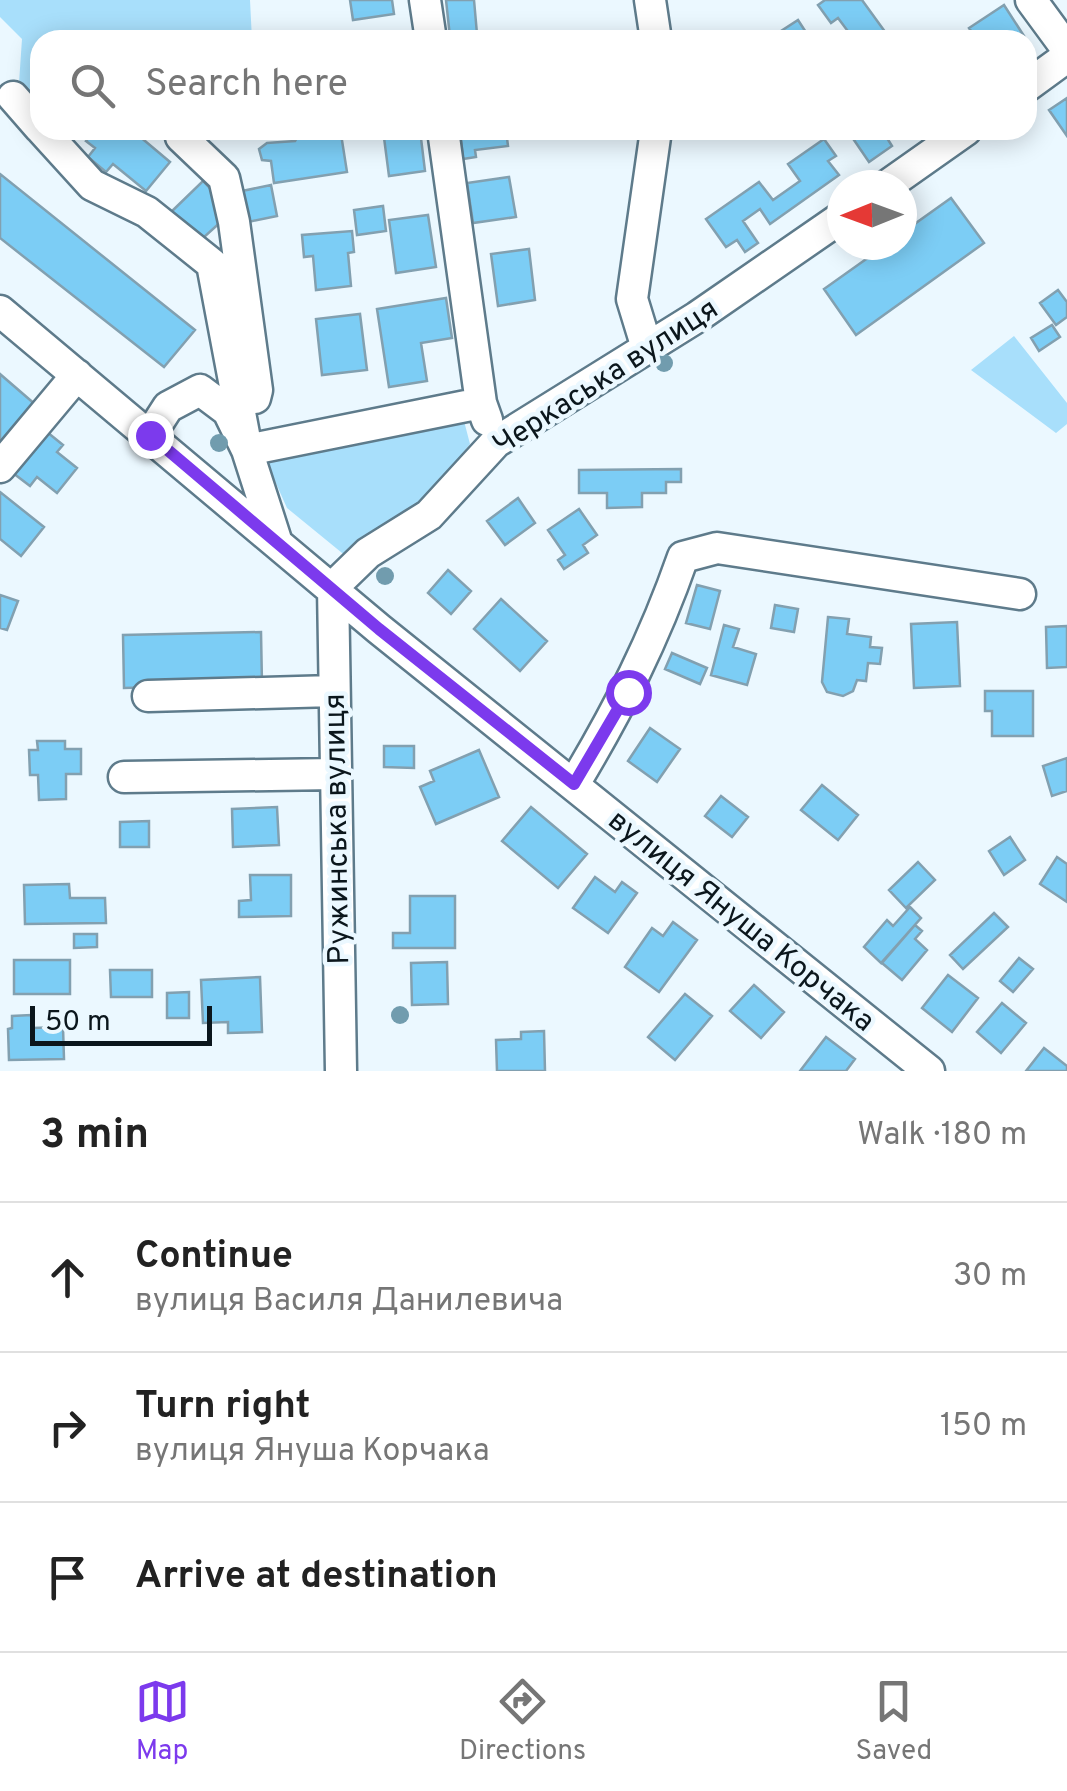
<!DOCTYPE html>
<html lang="en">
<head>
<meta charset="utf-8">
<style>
  :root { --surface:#fff; --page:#f2f2f2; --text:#222; --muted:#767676; --line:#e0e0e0; --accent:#7c3aed }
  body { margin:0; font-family:Overpass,sans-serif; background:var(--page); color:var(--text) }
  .compass { position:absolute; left:827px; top:170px; width:90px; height:90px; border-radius:50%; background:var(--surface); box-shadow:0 5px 25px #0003; rotate:269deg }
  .scale { position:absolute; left:30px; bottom:25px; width:182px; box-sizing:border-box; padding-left:10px; border:5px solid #0b161c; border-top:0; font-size:28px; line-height:35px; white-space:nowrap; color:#0b161c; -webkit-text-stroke:8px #ebf8ff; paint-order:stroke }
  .stop { position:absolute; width:30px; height:30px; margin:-22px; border:8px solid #7c3aed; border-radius:50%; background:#fff }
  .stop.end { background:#7c3aed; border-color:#fff; box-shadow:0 2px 10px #0008 }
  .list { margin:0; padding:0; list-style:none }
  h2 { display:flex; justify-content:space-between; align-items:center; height:130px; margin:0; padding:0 40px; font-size:42px }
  h2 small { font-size:32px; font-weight:400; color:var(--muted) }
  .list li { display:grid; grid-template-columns:65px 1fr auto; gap:30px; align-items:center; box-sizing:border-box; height:150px; padding:0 40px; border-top:2px solid var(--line) }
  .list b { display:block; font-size:38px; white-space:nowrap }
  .list p { margin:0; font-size:32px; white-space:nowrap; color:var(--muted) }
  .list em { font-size:32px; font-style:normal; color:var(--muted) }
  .icon { flex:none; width:55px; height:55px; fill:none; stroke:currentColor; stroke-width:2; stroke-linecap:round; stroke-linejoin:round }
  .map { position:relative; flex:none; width:1067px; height:1071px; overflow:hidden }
  .search { position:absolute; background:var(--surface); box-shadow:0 5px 25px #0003; left:30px; right:30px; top:30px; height:110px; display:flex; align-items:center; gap:25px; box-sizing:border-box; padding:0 35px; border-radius:30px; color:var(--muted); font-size:38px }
  .sheet { height:580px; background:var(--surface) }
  nav { display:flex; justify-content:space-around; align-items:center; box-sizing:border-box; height:140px; border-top:2px solid var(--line); background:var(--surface); font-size:28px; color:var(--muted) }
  nav a { display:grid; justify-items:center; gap:5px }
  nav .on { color:var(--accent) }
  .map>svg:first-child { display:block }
  .green { fill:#a8dffb }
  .building { fill:#7ccdf5; stroke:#82a0b0; stroke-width:2.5 }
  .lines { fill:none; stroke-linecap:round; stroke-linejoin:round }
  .minor-casing { stroke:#5e7b8b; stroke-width:35 }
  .minor { stroke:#fff; stroke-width:30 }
  .tree { fill:#719cae }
  .route { stroke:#7c3aed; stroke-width:12 }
  .labels { text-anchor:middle; stroke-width:9; stroke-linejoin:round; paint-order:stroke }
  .street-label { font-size:30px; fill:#0b161c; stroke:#ebf8ff }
</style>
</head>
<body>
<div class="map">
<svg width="1067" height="1071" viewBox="0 0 1067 1071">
  <rect width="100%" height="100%" fill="#ebf8ff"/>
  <path class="green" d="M0 0H250L252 40H40V112L19 83 22 39 0 17Z
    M1014 336 1067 403V424L1056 433 971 370Z
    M464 421 470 444 423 505 347 557 287 508 266 461Z"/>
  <path class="building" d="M350 0H392L394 14 353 20Z
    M446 0H474L477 34 450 37Z
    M825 0H862L891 40H843L850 34 838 18 831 23 818 5Z
    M1004 5 1024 36 1018 40H977L969 28Z
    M798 20 811 40H778L775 35Z
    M1067 98V136L1049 110Z
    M96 130H132L170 162 146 191 113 164 106 172 88 157 95 148 86 141Z
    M302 130H338L341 134 347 172 274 183 271 161 262 160 259 149 267 143 295 141Z
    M383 130H420L425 171 389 176Z
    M460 130H506L508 146 475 150 476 157 463 159Z
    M869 130H882L892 146 869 162 854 140Z
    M824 139 836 156 828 161 839 175 770 224 760 209 743 221 758 243 745 252 737 240 726 247 706 219 759 182 773 200 800 181 788 164Z
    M0 174 195 330 164 367 0 238Z
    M509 177 516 217 473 223 467 183Z
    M203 181 220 199 224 219 202 239 169 214Z
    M271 185 277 216 248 222 242 191Z
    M951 198 984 243 856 335 824 289 886 245H902V233Z
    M383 206 386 231 357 235 354 210Z
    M428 215 436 267 396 273 389 220Z
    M352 231 354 252 348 253 351 286 316 290 313 256 304 257 302 235Z
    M529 249 535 300 498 306 491 254Z
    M1058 290 1067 302V317L1056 325 1040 303Z
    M446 298 452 338 421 343 427 381 389 387 377 309Z
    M360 314 367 370 322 375 316 319Z
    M1052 325 1060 337 1039 351 1031 338Z
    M0 374 37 406 0 449Z
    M47 432 63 445 57 452 77 468 57 493 37 477 30 486 13 473Z
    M681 469V482H666V493H642V507L607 508V493H579V470Z
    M0 492 44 527 21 556 0 539Z
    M518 498 535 523 505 545 487 521Z
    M579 509 597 535 583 545 588 553 564 569 558 560 565 555 548 530Z
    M448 570 471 591 451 614 428 593Z
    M697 585 720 591 710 629 686 623Z
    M0 595 18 601 7 630 0 628Z
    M501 599 547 641 520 671 474 629Z
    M775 605 798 609 794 632 771 628Z
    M828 617 849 619 847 634 871 637 870 647 882 648 880 664 868 663 866 681 857 680 853 691 843 696 827 692 822 682Z
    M957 622 960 686 914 688 911 624Z
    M724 625 739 629 733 647 756 654 747 685 711 675Z
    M1067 626V667L1047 668 1046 627Z
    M261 632 262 684 124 688 123 635Z
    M672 653 707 668 700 684 665 669Z
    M985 691H1033V736H992V711H985Z
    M650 728 680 749 657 782 628 761Z
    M37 741H65V749H81V774H66V799L39 800 38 775H30L29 750H38Z
    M384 746H414V768L384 767Z
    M479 750 499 797 436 824 420 787 434 781 430 771Z
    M1067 758V791L1052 796 1043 766Z
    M822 785 858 815 838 840 801 810Z
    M721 796 748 817 732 837 705 816Z
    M277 807 279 845 233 847 232 809Z
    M531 807 587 854 558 888 502 841Z
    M149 821V847H120V822Z
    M1010 837 1025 860 1004 875 989 851Z
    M1057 857 1067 864V902L1040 884Z
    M918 862 935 880 906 908 889 890Z
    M250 875H291V916L239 917V901L251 900Z
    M595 877 615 892 622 882 637 893 608 933 573 908Z
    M69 884 70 898H105L106 923 25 924 24 885Z
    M410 896H455V948H393V933H410Z
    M910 907 921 918 881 963 864 947 887 920 893 926Z
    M994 913 1008 927 963 969 950 955Z
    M673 922 697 940 659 992 625 967 652 928 663 936Z
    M915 925 922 931 915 939 927 950 902 980 882 963Z
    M74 934H97V947L74 948Z
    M1019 958 1033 969 1013 992 1000 981Z
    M14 960H70V994H14Z
    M447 962 448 1004 412 1005 411 963Z
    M110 970H152V997H111Z
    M948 975 978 998 952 1032 922 1008Z
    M260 977 262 1032 228 1033V1022L203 1023 201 980Z
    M754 985 784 1012 761 1038 730 1011Z
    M189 992V1018H167V993Z
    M685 994 712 1016 675 1060 648 1037Z
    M1002 1003 1026 1023 1001 1053 977 1032Z
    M31 1015 32 1028 63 1027 64 1059 9 1060 8 1029 12 1028V1016Z
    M544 1031 545 1071H497L496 1040 521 1039V1032Z
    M826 1037 855 1059 846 1071H800Z
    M1044 1048 1067 1066V1071H1026Z"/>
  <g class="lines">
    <g class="minor-casing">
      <path id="minor" d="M425 0 431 40
        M650 0 656 40
        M1031 0 1067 49
        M1027 86 1067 57
        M13 97 40 128
        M42 130 92 185 147 212 212 264 247 450 481 403
        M443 130 481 403 487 420
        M181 137 224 178 234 222 257 390 255 398
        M888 185 966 130
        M0 311 379 629 929 1071
        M647 348 632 299 656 130
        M150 435 168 407 200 390 228 411 247 450 276 540
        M0 467 77 375
        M333 587 368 553 429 515 496 442 697 317 842 217
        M333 587 341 1071
        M148 696 333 691
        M124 777 335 774
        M574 784C619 709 654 640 683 557L717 548 1020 594"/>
    </g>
    <use href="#minor" class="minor"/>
  </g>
  <g class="tree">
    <circle cx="664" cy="363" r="9"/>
    <circle cx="219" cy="443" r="9"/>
    <circle cx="385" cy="576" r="9"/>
    <circle cx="400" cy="1015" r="9"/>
  </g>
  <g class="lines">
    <path class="route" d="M150 435 379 629 574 784 628 692"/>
  </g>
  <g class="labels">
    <g class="street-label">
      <text transform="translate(605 376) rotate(-33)" y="10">Черкаська вулиця</text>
      <text transform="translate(336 829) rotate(-91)" y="10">Ружинська вулиця</text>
      <text transform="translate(742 920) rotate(39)" y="10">вулиця Януша Корчака</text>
    </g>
  </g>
</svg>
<svg class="compass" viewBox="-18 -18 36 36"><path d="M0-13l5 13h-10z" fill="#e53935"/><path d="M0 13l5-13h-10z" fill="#767676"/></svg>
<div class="scale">50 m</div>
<div class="stop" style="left:628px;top:692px"></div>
<div class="stop end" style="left:150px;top:435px"></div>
<div class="search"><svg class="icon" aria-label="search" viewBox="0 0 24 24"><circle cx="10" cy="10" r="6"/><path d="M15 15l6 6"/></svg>Search here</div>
</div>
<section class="sheet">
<h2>3 min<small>Walk · 180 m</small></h2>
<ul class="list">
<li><svg class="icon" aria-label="ahead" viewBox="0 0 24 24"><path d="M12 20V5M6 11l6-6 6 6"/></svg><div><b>Continue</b><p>вулиця Василя Данилевича</p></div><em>30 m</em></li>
<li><svg class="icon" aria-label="right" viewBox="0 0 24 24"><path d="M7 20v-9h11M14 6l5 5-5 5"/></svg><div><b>Turn right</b><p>вулиця Януша Корчака</p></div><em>150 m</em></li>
<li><svg class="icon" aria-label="arrive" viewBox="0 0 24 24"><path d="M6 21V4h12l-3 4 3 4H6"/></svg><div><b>Arrive at destination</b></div></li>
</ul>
</section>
<nav>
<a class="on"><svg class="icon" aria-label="map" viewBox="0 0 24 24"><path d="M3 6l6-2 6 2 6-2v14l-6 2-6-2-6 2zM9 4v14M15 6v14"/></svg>Map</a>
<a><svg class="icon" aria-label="directions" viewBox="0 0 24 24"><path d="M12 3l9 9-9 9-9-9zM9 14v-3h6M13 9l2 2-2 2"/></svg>Directions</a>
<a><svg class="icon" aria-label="saved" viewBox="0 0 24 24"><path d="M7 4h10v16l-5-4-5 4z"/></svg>Saved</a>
</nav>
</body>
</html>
